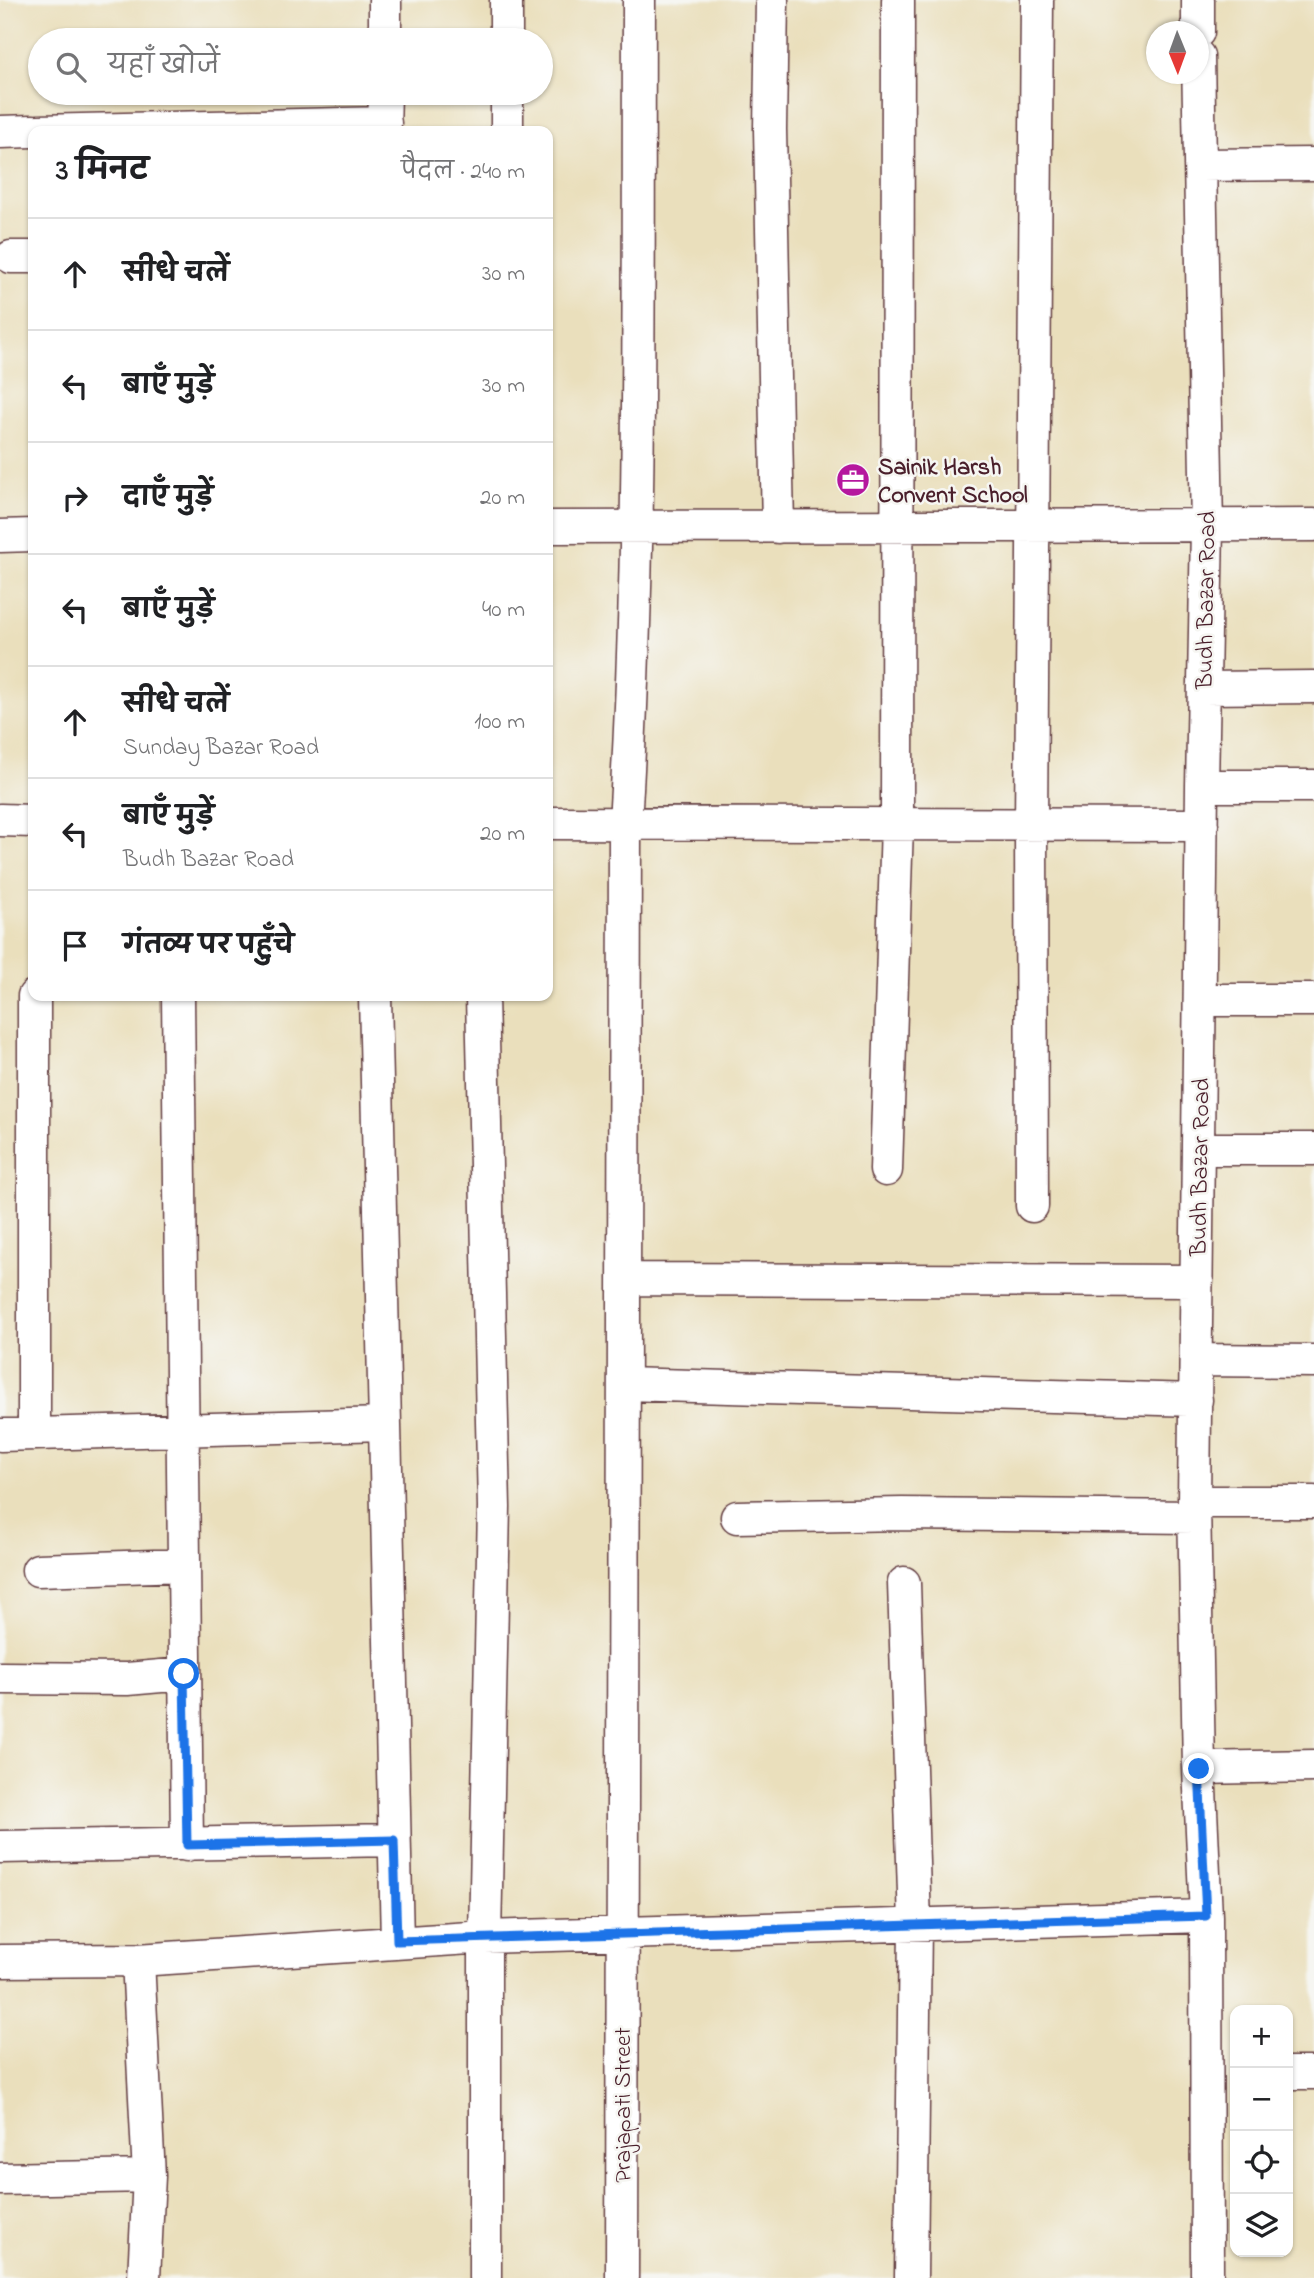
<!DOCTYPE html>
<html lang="hi">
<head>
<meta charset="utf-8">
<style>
  :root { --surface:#fff; --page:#f2f2f2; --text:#202124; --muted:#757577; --line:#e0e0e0 }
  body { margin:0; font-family:"Indie Flower","Playpen Sans Deva",sans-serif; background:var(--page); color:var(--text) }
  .controls { position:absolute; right:21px; bottom:21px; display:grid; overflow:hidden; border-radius:14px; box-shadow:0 2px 5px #0004 }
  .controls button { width:63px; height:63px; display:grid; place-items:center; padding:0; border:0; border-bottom:2px solid var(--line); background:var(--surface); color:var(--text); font:35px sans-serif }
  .compass { position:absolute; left:1146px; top:21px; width:63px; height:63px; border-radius:50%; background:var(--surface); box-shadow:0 2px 5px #0004; rotate:179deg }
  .stop { position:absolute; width:21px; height:21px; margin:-16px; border:5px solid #1a73e8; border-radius:50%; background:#fff }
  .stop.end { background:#1a73e8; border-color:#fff; box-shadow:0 2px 7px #0008 }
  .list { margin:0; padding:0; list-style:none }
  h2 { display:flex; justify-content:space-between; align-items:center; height:91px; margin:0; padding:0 28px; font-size:30px }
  h2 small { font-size:23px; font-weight:400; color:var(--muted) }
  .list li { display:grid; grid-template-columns:46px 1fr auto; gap:21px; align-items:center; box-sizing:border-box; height:112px; padding:0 28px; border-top:2px solid var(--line) }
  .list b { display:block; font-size:26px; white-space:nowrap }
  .list p { margin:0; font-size:23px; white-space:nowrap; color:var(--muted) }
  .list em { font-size:23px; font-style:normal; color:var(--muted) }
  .icon { flex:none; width:38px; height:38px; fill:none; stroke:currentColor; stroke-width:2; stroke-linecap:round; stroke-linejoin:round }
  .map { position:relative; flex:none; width:1314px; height:2278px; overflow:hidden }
  .search { position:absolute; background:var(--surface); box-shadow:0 2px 5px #0004; left:28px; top:28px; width:525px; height:77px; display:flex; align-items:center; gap:18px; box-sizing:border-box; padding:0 24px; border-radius:38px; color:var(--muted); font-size:26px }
  .panel { position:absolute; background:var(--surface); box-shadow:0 2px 5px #0004; left:28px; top:126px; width:525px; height:875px; border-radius:14px }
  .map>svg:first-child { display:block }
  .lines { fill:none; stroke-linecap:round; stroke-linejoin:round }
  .street-casing { stroke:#623c41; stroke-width:35 }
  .street { stroke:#fff; stroke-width:32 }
  .route { stroke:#1a73e8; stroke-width:9 }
  .labels { text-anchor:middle; stroke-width:5; stroke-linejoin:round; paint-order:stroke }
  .poi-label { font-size:24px; font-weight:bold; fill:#4a1f2b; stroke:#f6f6f2; text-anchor:start }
  .street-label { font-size:24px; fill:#4a1f2b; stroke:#f6f6f2 }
</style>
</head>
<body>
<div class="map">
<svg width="1314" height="2278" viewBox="0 0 1314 2278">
  <rect width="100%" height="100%" fill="#f6f6f2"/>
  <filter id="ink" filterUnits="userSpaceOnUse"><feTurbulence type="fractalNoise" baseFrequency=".0143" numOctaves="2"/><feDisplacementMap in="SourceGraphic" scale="14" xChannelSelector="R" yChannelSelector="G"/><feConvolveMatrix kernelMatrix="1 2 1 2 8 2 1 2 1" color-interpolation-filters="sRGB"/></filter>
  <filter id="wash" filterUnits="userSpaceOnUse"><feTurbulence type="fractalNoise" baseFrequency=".00686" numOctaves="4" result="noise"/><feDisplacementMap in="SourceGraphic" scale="28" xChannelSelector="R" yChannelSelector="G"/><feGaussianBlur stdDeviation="1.57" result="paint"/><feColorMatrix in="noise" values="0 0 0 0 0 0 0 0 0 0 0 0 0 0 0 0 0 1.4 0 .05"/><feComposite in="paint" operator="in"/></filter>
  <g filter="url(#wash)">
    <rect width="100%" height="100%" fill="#eadfbc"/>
  </g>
  <g filter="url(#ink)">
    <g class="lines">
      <g class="street-casing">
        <path id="street" d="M506 0V40
          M772 0 770 129 778 527
          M1198 0V32
          M385 40V0
          M1198 56 1207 527 1202 786 1194 1502 1199 1768 1206 1916 1207 2278
          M507 93V131
          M38 131 385 123
          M384 131 385 93
          M0 132 33 131
          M1200 165 1314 164
          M11 257H33
          M548 527 1314 525
          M0 536 33 535
          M1204 688 1314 687
          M1202 786H1314
          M0 820 33 821
          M548 823 1202 825
          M34 996V1434
          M178 996 187 1845
          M375 996 397 1941
          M482 996 494 1507 485 1937V2278
          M1200 1000H1314
          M1199 1149H1314
          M886 1170 897 824 898 0
          M1032 1206 1031 825 1037 0
          M624 1279 1197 1281
          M1196 1360 1314 1361
          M624 1384 1196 1400
          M0 1435 384 1424
          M1194 1502H1314
          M737 1517 902 1514 1194 1517
          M38 1570 183 1565
          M904 1583 915 1924 911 2278
          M0 1678 127 1679 184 1674
          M1199 1768 1314 1766
          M0 1847 394 1840
          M138 1960 149 2176 144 2278
          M0 1961 138 1960 485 1937 1206 1916
          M1288 2073H1314
          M0 2179 149 2176
          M622 2278 625 823C642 549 638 274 639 0"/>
      </g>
      <use href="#street" class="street"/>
    </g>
  </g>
  <g class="lines" filter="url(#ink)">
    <path class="route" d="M184 1674 187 1845 394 1840 397 1941 1206 1916 1199 1769"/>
  </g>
  <defs>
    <g id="office-disc" transform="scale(1.75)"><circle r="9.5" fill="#b5179e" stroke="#f6f6f2"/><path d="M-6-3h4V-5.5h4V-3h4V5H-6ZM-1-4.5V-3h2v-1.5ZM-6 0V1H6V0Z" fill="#fff"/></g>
  </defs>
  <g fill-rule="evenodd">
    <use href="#office-disc" x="853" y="480"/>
  </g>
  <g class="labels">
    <g class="poi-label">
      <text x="878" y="474">Sainik Harsh<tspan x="878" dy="28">Convent School</tspan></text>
    </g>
    <g class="street-label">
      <text transform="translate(1205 600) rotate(-89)" y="8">Budh Bazar Road</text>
      <text transform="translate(1199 1167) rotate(-89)" y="8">Budh Bazar Road</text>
      <text transform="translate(622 2105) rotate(-90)" y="8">Prajapati Street</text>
    </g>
  </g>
</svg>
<div class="controls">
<button>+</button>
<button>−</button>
<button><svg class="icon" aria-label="locate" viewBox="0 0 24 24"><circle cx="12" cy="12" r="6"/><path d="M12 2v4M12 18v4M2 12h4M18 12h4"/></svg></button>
<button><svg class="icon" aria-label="layers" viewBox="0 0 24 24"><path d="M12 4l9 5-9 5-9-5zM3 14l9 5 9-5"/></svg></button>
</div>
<svg class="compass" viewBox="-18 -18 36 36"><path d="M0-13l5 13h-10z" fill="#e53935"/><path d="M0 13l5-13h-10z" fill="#757577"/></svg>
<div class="stop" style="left:184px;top:1674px"></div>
<div class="stop end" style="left:1199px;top:1769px"></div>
<div class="search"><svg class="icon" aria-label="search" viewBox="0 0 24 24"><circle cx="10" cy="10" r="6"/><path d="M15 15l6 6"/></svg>यहाँ खोजें</div>
<section class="panel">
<h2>3 मिनट<small>पैदल · 240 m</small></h2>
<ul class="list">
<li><svg class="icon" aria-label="ahead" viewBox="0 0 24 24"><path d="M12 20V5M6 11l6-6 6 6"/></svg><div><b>सीधे चलें</b></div><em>30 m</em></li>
<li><svg class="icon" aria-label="left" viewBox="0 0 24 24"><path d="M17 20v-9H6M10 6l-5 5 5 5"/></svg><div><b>बाएँ मुड़ें</b></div><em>30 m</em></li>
<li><svg class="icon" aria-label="right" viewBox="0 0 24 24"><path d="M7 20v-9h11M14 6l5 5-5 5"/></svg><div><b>दाएँ मुड़ें</b></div><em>20 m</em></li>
<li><svg class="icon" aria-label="left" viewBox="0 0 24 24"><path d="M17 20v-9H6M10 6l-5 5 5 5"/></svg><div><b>बाएँ मुड़ें</b></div><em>40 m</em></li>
<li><svg class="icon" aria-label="ahead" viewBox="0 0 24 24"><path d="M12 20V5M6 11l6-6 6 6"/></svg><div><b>सीधे चलें</b><p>Sunday Bazar Road</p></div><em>100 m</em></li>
<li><svg class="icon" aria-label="left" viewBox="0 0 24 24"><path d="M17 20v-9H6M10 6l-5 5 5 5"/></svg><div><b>बाएँ मुड़ें</b><p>Budh Bazar Road</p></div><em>20 m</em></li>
<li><svg class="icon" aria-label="arrive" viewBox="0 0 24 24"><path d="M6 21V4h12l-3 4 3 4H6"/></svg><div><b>गंतव्य पर पहुँचे</b></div></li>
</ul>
</section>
</div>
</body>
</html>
